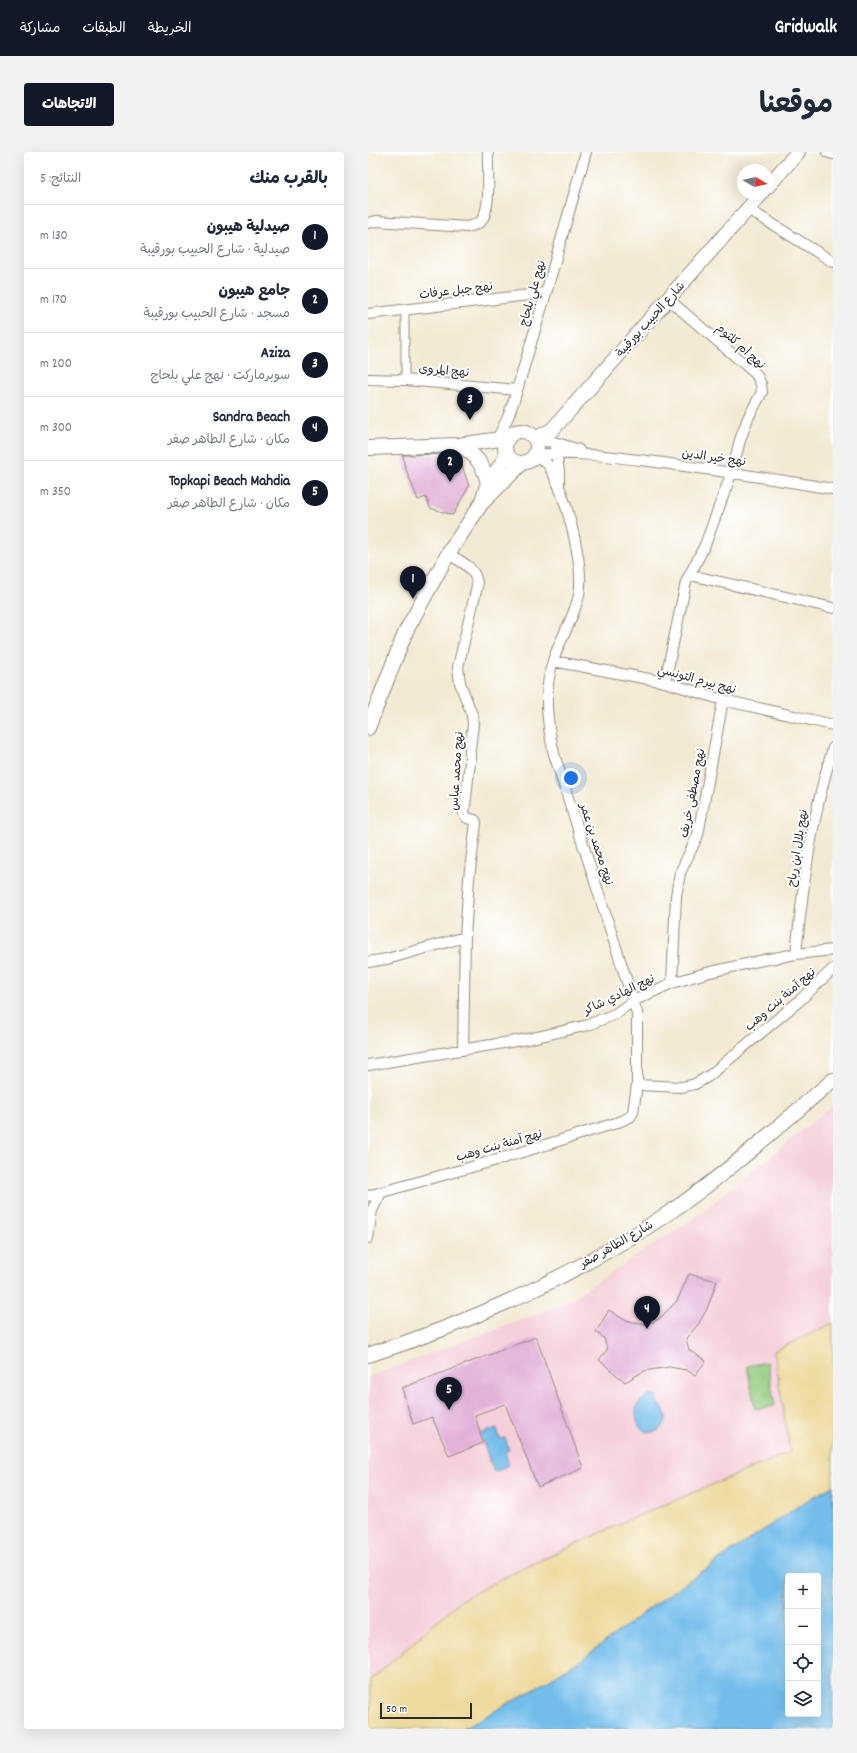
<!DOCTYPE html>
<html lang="ar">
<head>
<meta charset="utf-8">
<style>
  :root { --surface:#fff; --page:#f2f2f3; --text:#1f2937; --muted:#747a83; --line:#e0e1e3; --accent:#111827 }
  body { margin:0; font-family:Dekko,"Playpen Sans Arabic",sans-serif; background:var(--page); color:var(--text); direction:rtl }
  .controls { position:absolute; right:12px; bottom:12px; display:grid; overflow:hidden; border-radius:4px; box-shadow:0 4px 16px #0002 }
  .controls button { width:36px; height:36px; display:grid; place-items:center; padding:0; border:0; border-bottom:1px solid var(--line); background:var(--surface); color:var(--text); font:20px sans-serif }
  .compass { position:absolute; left:369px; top:12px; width:36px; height:36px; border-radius:50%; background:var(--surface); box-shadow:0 4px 16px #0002; rotate:99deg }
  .scale { position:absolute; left:12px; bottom:10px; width:92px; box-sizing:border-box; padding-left:4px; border:2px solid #2b2b2b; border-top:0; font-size:11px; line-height:14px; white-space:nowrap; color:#2b2b2b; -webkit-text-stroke:3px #fff; paint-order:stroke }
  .you { position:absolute; left:203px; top:626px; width:14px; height:14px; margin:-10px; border:3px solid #fff; border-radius:50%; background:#1a73e8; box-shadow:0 0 0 6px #1a73e833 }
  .badge { display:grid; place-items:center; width:26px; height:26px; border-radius:50%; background:var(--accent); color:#fff; font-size:13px; font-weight:700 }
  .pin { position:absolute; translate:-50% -33px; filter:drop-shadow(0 1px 2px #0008) }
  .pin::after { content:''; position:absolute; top:21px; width:14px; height:12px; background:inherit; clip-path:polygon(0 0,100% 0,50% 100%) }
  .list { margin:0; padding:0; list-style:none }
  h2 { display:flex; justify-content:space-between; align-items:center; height:52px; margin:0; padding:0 16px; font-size:17px }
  h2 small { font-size:13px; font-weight:400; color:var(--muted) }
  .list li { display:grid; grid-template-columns:26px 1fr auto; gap:12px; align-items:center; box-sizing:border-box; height:64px; padding:0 16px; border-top:1px solid var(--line) }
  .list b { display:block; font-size:15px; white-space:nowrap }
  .list p { margin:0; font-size:13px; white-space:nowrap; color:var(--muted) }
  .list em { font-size:13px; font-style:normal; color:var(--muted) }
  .icon { flex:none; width:22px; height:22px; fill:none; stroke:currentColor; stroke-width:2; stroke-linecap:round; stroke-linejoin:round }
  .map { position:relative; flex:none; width:465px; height:1577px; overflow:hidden; direction:ltr; border-radius:4px }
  header { display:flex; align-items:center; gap:24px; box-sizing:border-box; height:56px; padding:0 20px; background:var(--accent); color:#fff }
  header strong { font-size:19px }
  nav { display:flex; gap:22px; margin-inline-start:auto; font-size:14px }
  .intro { display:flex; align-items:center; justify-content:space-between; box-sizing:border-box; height:96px; padding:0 24px }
  h1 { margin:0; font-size:28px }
  .button { padding:10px 18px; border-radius:4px; background:var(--accent); color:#fff; font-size:14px; font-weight:700 }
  main { display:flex; gap:24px; padding:0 24px }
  aside { flex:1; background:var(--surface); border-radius:4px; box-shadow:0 4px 16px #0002 }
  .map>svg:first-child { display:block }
  .built { fill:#f5cfda }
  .green { fill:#93cb7e; stroke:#5f7b54 }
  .sand { fill:#eeda9e; stroke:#8c8264 }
  .water { fill:#72bdeb; stroke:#4e748b; fill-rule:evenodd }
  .building { fill:#e3b2d9 }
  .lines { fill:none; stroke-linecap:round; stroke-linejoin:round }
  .pedestrian-casing { stroke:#8f8a7f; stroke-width:9 }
  .minor-casing { stroke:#8f8a7f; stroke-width:12 }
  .secondary-casing { stroke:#8f8a7f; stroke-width:16 }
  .pedestrian { stroke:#fff; stroke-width:7 }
  .minor { stroke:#fff; stroke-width:10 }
  .secondary { stroke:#fff; stroke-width:14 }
  .labels { text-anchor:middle; stroke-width:4; stroke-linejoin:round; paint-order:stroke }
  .street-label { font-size:12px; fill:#2b2b2b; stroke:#fff }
</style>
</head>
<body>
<header>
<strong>Gridwalk</strong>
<nav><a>الخريطة</a><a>الطبقات</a><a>مشاركة</a></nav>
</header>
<div class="intro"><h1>موقعنا</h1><a class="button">الاتجاهات</a></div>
<main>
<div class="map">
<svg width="465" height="1577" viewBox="0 0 465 1577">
  <rect width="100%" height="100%" fill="#fff"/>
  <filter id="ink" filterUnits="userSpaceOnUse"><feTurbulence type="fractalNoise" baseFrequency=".025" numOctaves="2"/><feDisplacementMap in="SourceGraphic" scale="8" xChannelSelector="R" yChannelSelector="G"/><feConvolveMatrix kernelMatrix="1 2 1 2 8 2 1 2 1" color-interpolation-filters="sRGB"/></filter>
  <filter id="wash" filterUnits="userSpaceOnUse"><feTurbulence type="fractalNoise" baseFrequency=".012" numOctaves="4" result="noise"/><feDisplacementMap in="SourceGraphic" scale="16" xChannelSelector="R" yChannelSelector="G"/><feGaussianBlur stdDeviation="0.9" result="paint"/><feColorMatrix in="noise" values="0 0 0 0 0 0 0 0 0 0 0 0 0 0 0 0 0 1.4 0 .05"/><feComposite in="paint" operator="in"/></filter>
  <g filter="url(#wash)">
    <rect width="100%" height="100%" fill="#f3ead3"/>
    <path class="built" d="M465 953V1171L406 1199 422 1300 260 1368 93 1448 3 1528 0 1521V1225L195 1152 329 1064Z"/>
    <path class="green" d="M399 1210 407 1254 387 1257 379 1214Z"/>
    <path class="sand" d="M465 1171V1334L438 1349 291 1449 213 1508 159 1541 95 1577H0V1571L2 1569 3 1528 93 1448 139 1424 260 1368 422 1300 406 1199Z"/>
    <path class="water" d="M283 1243H289L288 1250C319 1273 269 1299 268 1261 268 1251 274 1247 283 1243Z
      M129 1276 132 1287 137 1286 141 1298 137 1300 141 1313 126 1320 112 1282Z
      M465 1334V1577H95L159 1541 213 1508 291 1449 438 1349ZM420 1424H450V1562H420Z"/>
    <g id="blocks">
      <path class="building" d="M90 302 101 334 85 363 62 356 58 345 50 348 36 312 35 303Z
        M321 1122 349 1129 339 1157 330 1173 318 1186 321 1198 338 1209 327 1223 318 1218 301 1215 276 1219 257 1230 231 1208 239 1198 236 1186 228 1180 241 1158 255 1167 265 1170 279 1172 291 1167 309 1149Z
        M168 1185 215 1316 170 1335 137 1252 107 1263 115 1291 81 1304 64 1265 45 1272 34 1236Z"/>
    </g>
  </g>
  <g filter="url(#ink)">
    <use href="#blocks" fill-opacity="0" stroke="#8f8a7f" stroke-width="1"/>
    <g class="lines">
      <g class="pedestrian-casing">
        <path id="pedestrian" d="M37 157V228"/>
      </g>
      <g class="minor-casing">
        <path id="minor" d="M459 0 465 2
          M380 57 465 110
          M0 71 8 69 99 75C104 74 109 73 113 69 124 56 119 17 120 0
          M0 162 178 141
          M0 227 37 228 149 238
          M129 288 140 265 146 248 178 141 218 0
          M167 288 186 290 211 298
          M187 294 191 319V332
          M167 303C208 299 247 305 288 310 347 318 406 327 465 337
          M80 402C94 410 109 416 109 434L90 515 92 531 104 563 105 572 102 597V610L96 662 99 666 107 668 108 671 101 726 97 785 95 898
          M322 423 465 456
          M185 509 297 530 355 548 465 573
          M297 530 318 430 337 393 364 320 372 288 380 266 394 240 393 232 388 222 300 147
          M428 802C435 732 444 663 465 596
          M0 810 19 807 97 785
          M304 831 308 744 312 721 330 683 355 548
          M0 913 160 887 195 879 220 873 247 862 265 849 304 831 338 821 395 808 428 802 465 798
          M269 933 314 935 327 932 341 924 430 850 465 817
          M0 1044 132 1007 248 971 262 965 265 960 269 933V861L186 602C179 571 175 540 185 509 192 487 206 466 211 443 217 413 197 340 181 314 178 309 171 306 167 303
          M0 1086 4 1058 13 1041"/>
      </g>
      <g class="secondary-casing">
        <path id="secondary" d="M399 35 430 0
          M137 295a16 16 0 1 1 32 0a16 16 0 1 1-32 0Z
          M167 287 184 278 393 42
          M91 293C107 302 116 313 120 331
          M0 296 91 293 139 286
          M116 349 154 311
          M0 576 38 479 80 402 113 352 120 331 139 304
          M0 1203C103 1171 216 1119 305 1058 362 1019 413 972 465 928"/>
      </g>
      <use href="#pedestrian" class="pedestrian"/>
      <use href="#minor" class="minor"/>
      <use href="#secondary" class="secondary"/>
    </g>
  </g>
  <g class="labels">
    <g class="street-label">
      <text transform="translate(88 138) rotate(-7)" y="4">نهج جبل عرفات</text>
      <text transform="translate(164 141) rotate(-74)" y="4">نهج علي بلحاج</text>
      <text transform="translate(282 167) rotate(-48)" y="4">شارع الحبيب بورقيبة</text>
      <text transform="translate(373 194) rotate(42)" y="4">نهج أم كلثوم</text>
      <text transform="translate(76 218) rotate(5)" y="4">نهج المروى</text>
      <text transform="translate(346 305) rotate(8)" y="4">نهج خير الدين</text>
      <text transform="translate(329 527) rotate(15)" y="4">نهج بيرم التونسي</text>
      <text transform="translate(88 619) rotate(-86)" y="4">نهج محمد عباس</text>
      <text transform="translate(324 641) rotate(-79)" y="4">نهج مصطفى خريف</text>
      <text transform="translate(229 692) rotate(72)" y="4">نهج محمد بن عمر</text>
      <text transform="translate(429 696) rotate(-81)" y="4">نهج بلال ابن رباح</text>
      <text transform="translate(251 842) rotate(-26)" y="4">نهج الهادي شاكر</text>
      <text transform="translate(412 847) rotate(-41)" y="4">نهج آمنة بنت وهب</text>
      <text transform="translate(131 993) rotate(-16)" y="4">نهج آمنة بنت وهب</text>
      <text transform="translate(248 1092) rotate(-30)" y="4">شارع الطاهر صفر</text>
    </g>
  </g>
</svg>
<div class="controls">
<button>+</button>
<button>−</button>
<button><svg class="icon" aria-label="locate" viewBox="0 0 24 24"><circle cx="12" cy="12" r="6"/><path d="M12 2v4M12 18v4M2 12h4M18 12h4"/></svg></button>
<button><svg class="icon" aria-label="layers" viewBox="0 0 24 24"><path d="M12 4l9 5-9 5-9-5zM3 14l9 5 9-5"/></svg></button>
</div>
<svg class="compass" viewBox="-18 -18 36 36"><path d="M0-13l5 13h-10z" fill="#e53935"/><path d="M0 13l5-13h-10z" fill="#747a83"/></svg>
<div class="scale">50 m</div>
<div class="you"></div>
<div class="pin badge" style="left:45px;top:447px">1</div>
<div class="pin badge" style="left:82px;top:330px">2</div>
<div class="pin badge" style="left:102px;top:268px">3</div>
<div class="pin badge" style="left:279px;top:1177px">4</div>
<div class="pin badge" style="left:81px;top:1258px">5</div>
</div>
<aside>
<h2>بالقرب منك<small>النتائج: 5</small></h2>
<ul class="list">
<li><span class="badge">1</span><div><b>صيدلية هيبون</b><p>صيدلية · شارع الحبيب بورقيبة</p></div><em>130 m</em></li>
<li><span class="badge">2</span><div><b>جامع هيبون</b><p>مسجد · شارع الحبيب بورقيبة</p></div><em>170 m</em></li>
<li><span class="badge">3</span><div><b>Aziza</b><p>سوبرماركت · نهج علي بلحاج</p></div><em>200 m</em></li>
<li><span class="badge">4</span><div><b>Sandra Beach</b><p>مكان · شارع الطاهر صفر</p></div><em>300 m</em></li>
<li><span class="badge">5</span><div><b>Topkapi Beach Mahdia</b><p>مكان · شارع الطاهر صفر</p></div><em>350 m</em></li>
</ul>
</aside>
</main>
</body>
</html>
